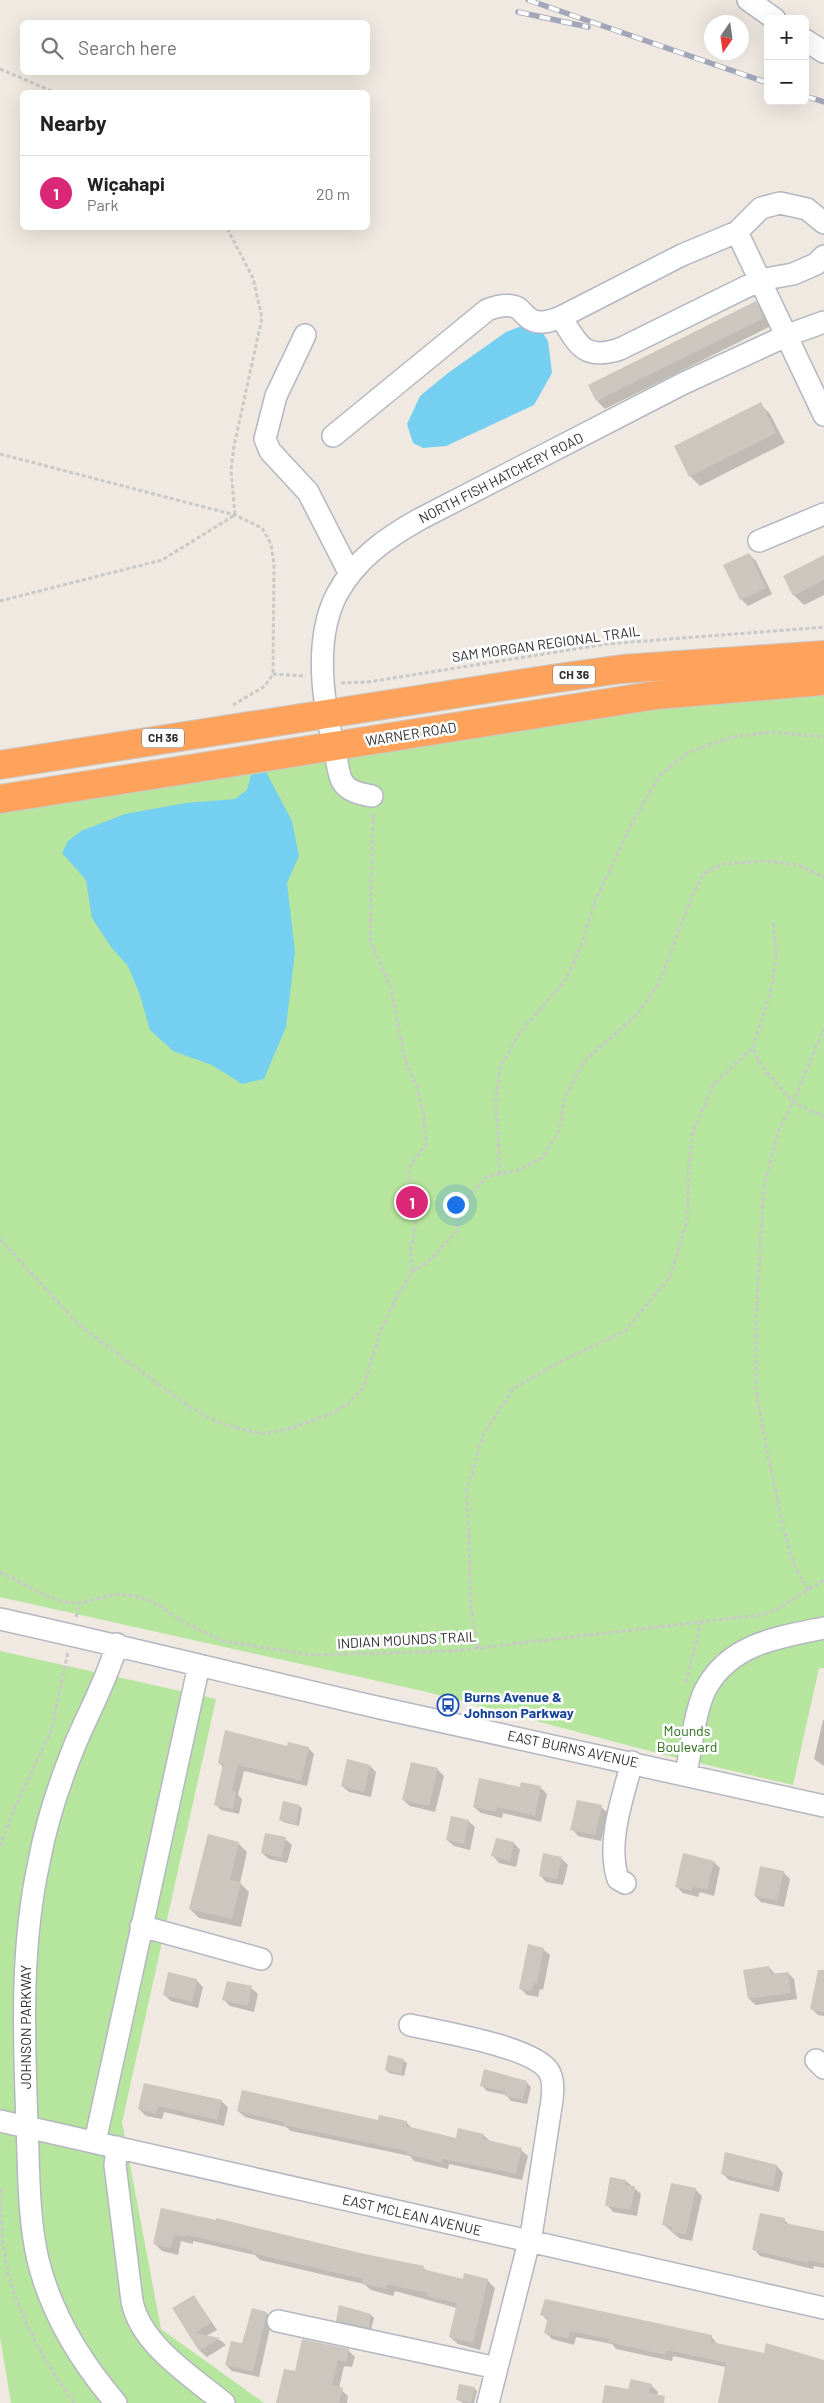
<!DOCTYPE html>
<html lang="en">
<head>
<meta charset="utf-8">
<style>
  :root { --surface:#fff; --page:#f6f6f6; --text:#222; --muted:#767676; --line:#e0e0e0; --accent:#db2777 }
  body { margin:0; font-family:Barlow,sans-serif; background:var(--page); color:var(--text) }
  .controls { position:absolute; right:15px; top:15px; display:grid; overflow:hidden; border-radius:8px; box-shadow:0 5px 20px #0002 }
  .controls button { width:45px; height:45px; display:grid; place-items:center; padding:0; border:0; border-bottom:1px solid var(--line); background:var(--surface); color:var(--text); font:25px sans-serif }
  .compass { position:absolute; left:704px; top:15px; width:45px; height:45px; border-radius:50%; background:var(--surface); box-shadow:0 5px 20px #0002; rotate:193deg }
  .you { position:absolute; left:455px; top:1204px; width:18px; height:18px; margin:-12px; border:4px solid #fff; border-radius:50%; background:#1a73e8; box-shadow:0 0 0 8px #1a73e833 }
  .badge { display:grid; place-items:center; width:32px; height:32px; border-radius:50%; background:var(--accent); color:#fff; font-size:16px; font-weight:700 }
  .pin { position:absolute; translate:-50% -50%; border:2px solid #fff; box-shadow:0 1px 5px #0006 }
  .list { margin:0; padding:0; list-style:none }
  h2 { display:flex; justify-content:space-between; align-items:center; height:65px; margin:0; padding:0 20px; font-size:21px }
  h2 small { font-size:16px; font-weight:400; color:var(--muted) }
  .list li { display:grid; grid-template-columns:32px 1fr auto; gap:15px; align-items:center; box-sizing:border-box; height:75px; padding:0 20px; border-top:1px solid var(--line) }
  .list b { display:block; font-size:19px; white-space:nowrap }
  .list p { margin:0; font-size:16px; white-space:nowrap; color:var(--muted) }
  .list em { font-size:16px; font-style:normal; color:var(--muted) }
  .icon { flex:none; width:28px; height:28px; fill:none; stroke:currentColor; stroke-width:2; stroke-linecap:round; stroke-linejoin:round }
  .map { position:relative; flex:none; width:824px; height:2403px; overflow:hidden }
  .search { position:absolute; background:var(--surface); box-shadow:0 5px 20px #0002; left:20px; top:20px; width:350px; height:55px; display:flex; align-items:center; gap:12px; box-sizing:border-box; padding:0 18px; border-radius:8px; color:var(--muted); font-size:19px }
  .panel { position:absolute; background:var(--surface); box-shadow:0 5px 20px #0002; left:20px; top:90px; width:350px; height:140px; border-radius:8px }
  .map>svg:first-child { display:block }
  .green { fill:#b6e59e }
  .water { fill:#75cff0 }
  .shadow { fill:#0003 }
  .building { fill:#cbc7bf }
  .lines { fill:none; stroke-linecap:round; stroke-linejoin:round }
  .minor-casing { stroke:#b4b7c1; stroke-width:24 }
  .highway-casing { stroke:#c9c9c9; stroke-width:30 }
  .path { stroke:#c9c9c9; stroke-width:3; stroke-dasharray:4 2.5; stroke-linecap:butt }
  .minor { stroke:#fff; stroke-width:21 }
  .highway { stroke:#ffa35c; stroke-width:28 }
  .rail-casing { stroke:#a3a6b8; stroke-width:5.5 }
  .rail { stroke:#fff; stroke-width:4; stroke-dasharray:11; stroke-linecap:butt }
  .labels { text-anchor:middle; stroke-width:5; stroke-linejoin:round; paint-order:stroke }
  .shield { fill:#fff; stroke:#6d6d6d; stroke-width:1 }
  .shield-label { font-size:12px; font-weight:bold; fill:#2e2e2e }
  .street-label { font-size:14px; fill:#2e2e2e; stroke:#fff }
  .transit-label { font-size:14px; font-weight:bold; fill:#164399; stroke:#fff; text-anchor:start }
  .park-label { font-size:14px; fill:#2c6e1b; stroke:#fff }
</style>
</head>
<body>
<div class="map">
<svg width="824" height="2403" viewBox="0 0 824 2403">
  <rect width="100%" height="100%" fill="#efe9e1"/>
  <path class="green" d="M824 692V1668H819L793 1785 661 1754 427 1692 0 1597V807L658 705Z
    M0 1651 216 1699 122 2122 161 2329 264 2403H11L0 2337Z"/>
  <path class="water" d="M524 325 542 332 548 341 552 373 534 405 446 446 423 448 413 443 407 424 420 396 448 373 506 332Z
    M266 772 292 821 299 856 287 883 295 952 286 1027 264 1079 242 1084 212 1065 173 1051 150 1030 140 995 128 966 111 947 92 918 86 880 62 853 68 841 81 831 125 814 186 803 235 799 247 790 251 775Z"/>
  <path class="shadow" d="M756 303 764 311 771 326 605 409 597 401Z
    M760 404 770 414 785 443 700 486 690 476 675 447Z
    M749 554 756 561 772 594 748 606 741 599Z
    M824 556V595L804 605 794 595 784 577Z
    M823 1720H824V1766L814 1759Z
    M288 1747 308 1748 314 1754 307 1786 244 1771 238 1795 242 1799 239 1814 221 1810 215 1804 223 1767 219 1763Z
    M348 1761 370 1766 376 1772 371 1797 349 1792 342 1786Z
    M437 1769 444 1776 435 1812 410 1806 403 1800Z
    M541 1788 547 1794 541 1822 503 1813 502 1818 481 1813 474 1807Z
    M300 1806 302 1809 299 1826 283 1822 281 1819Z
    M601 1807 608 1813 601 1841 578 1836 572 1829Z
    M468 1821 475 1827 470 1850 454 1846 447 1840Z
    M285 1839 292 1845 287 1863 269 1859 262 1853Z
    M238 1843 247 1852 240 1883 249 1892 241 1927 199 1918 190 1909Z
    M514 1843 520 1850 516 1867 499 1863 493 1856Z
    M561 1858 568 1865 563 1885 546 1882 540 1875Z
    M714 1862 720 1868 714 1896 700 1892 698 1897 683 1893 676 1886Z
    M783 1872 790 1879 784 1907 761 1902 755 1896Z
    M543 1949 550 1955 543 1990 540 1989 538 1997 527 1995 520 1988Z
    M769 1967 776 1975 788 1973 794 1979 797 1999 756 2005 749 1999Z
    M196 1980 203 1987 198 2008 171 2001 164 1995Z
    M824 1983V2016L818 2015 811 2008Z
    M251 1988 258 1994 254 2012 230 2006 224 2000Z
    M389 2057 404 2061 407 2063 404 2076 389 2073 386 2070Z
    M526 2082 531 2087 527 2104 511 2101 506 2095 487 2091 482 2086Z
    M145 2084 221 2101 228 2107 224 2126 164 2112 162 2119 146 2116 139 2109Z
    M238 2111 406 2122 413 2129 457 2139 483 2135 490 2141 521 2150 528 2156 522 2180 449 2164 448 2169 414 2161 410 2156 291 2131 286 2127 245 2117Z
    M777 2166 783 2173 779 2192 729 2180 722 2173Z
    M626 2181 641 2194 637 2216 613 2212 607 2205Z
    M695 2189 702 2196 692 2241 679 2238 663 2224Z
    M162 2209 424 2268 428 2272 464 2280H487L495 2288 480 2350 458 2344 450 2337 457 2308 395 2291 393 2296 371 2290 364 2284 260 2260 255 2255 193 2241V2244L181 2241 178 2255 162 2251 154 2243Z
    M784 2220 790 2225 824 2241V2268L814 2266 813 2269 760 2256 754 2249Z
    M194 2296 217 2330 206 2336 220 2340 226 2345 207 2357 200 2351 174 2309Z
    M266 2313 272 2319 259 2377 232 2371 226 2365Z
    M371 2315 374 2318 371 2330 340 2323 337 2320Z
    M542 2315 711 2336 718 2345 765 2354 824 2361V2389L782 2403H719L726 2367 673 2356 672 2361 616 2349 612 2344 576 2337 574 2345 552 2339 546 2333 549 2322Z
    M348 2350 355 2357 352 2367 344 2366 339 2388 348 2396 347 2403H278L296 2373Z
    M651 2385 658 2392 655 2403H603Z
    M474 2388 477 2391 474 2403H463L457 2399Z"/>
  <path class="building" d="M756 301 764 318 596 401 588 385Z
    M761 402 776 433 689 477 674 446Z
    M749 553 766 588 740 600 723 565Z
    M824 555V580L793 596 783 576Z
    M225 1730 287 1746 288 1742 309 1747 301 1781 238 1765 232 1791 236 1792 233 1809 214 1805 223 1764 218 1763Z
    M347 1759 370 1765 364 1792 341 1786Z
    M411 1762 438 1768 429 1806 402 1800Z
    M479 1778 520 1787 521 1782 541 1786 535 1816 497 1807 496 1812 473 1807Z
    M577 1800 602 1805 595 1835 570 1830Z
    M283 1801 300 1805 296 1824 279 1820Z
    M451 1816 469 1820 464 1844 446 1840Z
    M265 1833 286 1837 281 1858 261 1853Z
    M208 1834 239 1842 230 1880 241 1882 232 1919 189 1909Z
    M496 1838 514 1842 510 1861 491 1856Z
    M543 1853 562 1857 557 1879 539 1876Z
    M683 1853 714 1861 707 1890 693 1886 692 1891 675 1887Z
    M760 1866 784 1871 777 1901 754 1896Z
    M528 1944 544 1948 537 1984 534 1983 532 1991 519 1989Z
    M769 1966 771 1974 788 1972 791 1993 748 1999 743 1970Z
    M818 1970H824V2012L810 2009Z
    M168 1972 197 1979 192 2002 163 1995Z
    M227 1981 252 1986 248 2006 222 2000Z
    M388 2055 404 2059 401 2074 385 2070Z
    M484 2069 527 2081 523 2100 505 2096 506 2092 480 2086Z
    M144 2083 222 2100 217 2120 158 2106 156 2114 138 2109Z
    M242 2090 378 2120 379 2115 407 2121 406 2126 456 2138 458 2128 484 2134 482 2139 522 2148 516 2174 443 2159 442 2163 406 2154 407 2151 283 2125V2122L237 2111Z
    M725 2152 777 2165 773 2187 721 2174Z
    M610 2177 626 2180 625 2185 635 2186 631 2210 605 2206Z
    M671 2183 696 2188 686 2235 671 2232 672 2227 662 2225Z
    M161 2208 216 2220V2218L360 2253 424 2266 423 2269 463 2279 464 2273 488 2279 473 2343 449 2337 457 2303 426 2296 427 2293 387 2284 386 2289 362 2284 363 2279 251 2253 252 2250 186 2235V2237L174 2235 171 2248 153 2244Z
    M760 2213 785 2218 784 2223 824 2231V2264L808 2260 807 2263 752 2250Z
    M194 2295 211 2323 195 2333 220 2338 199 2351 172 2308Z
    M545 2299 712 2335 711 2342 764 2353 766 2343 824 2360V2403H718L726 2363 667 2350 666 2355 608 2342 609 2339 570 2331 568 2339 544 2333 548 2317 540 2315Z
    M339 2305 371 2314 369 2328 336 2321Z
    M252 2308 267 2312 253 2372 225 2365 231 2341 242 2343Z
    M302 2339 349 2349 346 2362 338 2360 332 2385 343 2388 339 2403H276L284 2369 295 2371Z
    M631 2379 652 2384 649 2393 665 2396 664 2403H602L605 2385 628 2389Z
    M459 2384 475 2387 471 2403 456 2400Z"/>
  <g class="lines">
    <g class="minor-casing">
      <path id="minor" d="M748 0 775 19
        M805 40 824 52
        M824 223 807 209 780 203 761 208 737 232 682 255 561 317C578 345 584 361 620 349L760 280 793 274 816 264 824 256
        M737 232 824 415
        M305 335 276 396 265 439 270 451 308 492 350 574
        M333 436 487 310C497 306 508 303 518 308 522 311 525 316 530 319 540 325 551 321 561 317
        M759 541 824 514
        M372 796C361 794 348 792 342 781 338 773 337 761 335 751 323 704 313 640 337 594 356 559 386 538 420 519L682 384 788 335 824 322
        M0 1619C126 1647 251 1678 376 1707 525 1741 675 1772 824 1806
        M686 1774C691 1750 695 1705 708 1685 733 1643 780 1637 824 1628
        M625 1883 618 1879C606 1842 623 1797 632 1762
        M141 1926 261 1959
        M410 2025C441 2032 530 2046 548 2070 554 2079 553 2089 552 2100L532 2230 488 2403
        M816 2060 824 2068
        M0 2121 824 2308
        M95 2142 199 1665
        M117 2147 115 2165 132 2301C140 2344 192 2377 224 2403
        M278 2321 497 2368
        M116 2403C81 2362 51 2313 38 2260 28 2217 29 2170 27 2125 24 2037 20 1949 39 1862 46 1824 59 1784 74 1747 88 1713 107 1680 117 1644"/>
    </g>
    <g class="highway-casing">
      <path id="highway" d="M0 765 551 679 622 669 824 655
        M0 799 657 695 824 681"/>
    </g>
    <path class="path" d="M0 69 54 92
      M0 454 235 515 262 528 271 544 274 564 273 674
      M0 601 162 560 235 515 231 470 234 446 262 318 253 278 227 228
      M273 674 306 676
      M341 683 368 682 607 644 824 627
      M233 705 265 686 273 674
      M373 814 370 940 391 988 405 1060 416 1085 424 1115 426 1144 409 1168V1190L417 1217 411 1247 412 1272
      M773 923C781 977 767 998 753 1048L760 1064 793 1102 824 1117
      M500 1174 496 1099 500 1068 519 1034 567 978 581 946 595 901 635 817 660 775 689 752 732 737 771 732 824 737
      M0 1239 77 1323 188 1406 222 1424 262 1434 289 1429 330 1414 348 1404 363 1388 379 1335 395 1300 412 1272 428 1262 457 1231 462 1203 486 1177 518 1170 542 1158 559 1131 565 1097 584 1062 638 1013 658 985 693 894 704 873 724 864 764 861 799 865 824 877
      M0 1572 49 1597 64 1602 80 1603 118 1594 135 1596 153 1602 187 1624 223 1641 310 1655 453 1651 760 1615 774 1611 824 1580
      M808 1590 793 1563 781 1517 768 1455 756 1391V1315L764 1186 778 1132 793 1102 824 1029
      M76 1617 80 1603
      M478 1648 471 1608 467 1489 484 1433 514 1388 562 1361 625 1331 670 1277 687 1221 689 1165 693 1131 714 1084 753 1048
      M686 1682 701 1622
      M0 1846 11 1816 51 1731 68 1652
      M0 2188C1 2219 2 2253 11 2283 24 2325 48 2368 75 2403"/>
    <use href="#minor" class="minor"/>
    <use href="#highway" class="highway"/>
    <g class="rail-casing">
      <path id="rail" d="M528 0 768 83
        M518 12 588 27
        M805 96 824 102"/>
    </g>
    <use href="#rail" class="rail"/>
  </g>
  <defs>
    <g id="bus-ring" transform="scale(1.125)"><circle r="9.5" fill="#fff" stroke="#1a4fb4" stroke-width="1.5"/><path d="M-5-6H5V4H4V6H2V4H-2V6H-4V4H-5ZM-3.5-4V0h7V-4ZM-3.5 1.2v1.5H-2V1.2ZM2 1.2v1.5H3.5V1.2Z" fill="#1a4fb4"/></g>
  </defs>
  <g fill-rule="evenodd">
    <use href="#bus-ring" x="448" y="1705"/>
  </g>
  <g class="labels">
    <g class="shield">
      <rect x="553" y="665.5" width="42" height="19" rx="4"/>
      <rect x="142" y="728.5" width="42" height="19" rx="4"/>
    </g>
    <g class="shield-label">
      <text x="574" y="679">CH 36</text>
      <text x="163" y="742">CH 36</text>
    </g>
    <g class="street-label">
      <text transform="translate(501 478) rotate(-27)" y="5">NORTH FISH HATCHERY ROAD</text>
      <text transform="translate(546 644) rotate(-8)" y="5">SAM MORGAN REGIONAL TRAIL</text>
      <text transform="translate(411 734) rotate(-9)" y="5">WARNER ROAD</text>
      <text transform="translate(407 1640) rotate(-3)" y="5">INDIAN MOUNDS TRAIL</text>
      <text transform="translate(573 1749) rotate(12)" y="5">EAST BURNS AVENUE</text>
      <text transform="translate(26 2027) rotate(-90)" y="5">JOHNSON PARKWAY</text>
      <text transform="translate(412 2215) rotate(13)" y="5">EAST MCLEAN AVENUE</text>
    </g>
    <g class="transit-label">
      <text x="464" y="1702">Burns Avenue &amp;<tspan x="464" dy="16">Johnson Parkway</tspan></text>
    </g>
    <g class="park-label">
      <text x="687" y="1736">Mounds<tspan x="687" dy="16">Boulevard</tspan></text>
    </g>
  </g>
</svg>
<div class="controls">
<button>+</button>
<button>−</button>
</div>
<svg class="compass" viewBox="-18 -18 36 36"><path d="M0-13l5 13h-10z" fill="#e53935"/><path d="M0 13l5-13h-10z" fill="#767676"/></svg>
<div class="you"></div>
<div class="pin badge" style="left:412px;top:1202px">1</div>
<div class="search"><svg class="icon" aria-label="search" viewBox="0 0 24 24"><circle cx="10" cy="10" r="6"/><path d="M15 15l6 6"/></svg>Search here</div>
<section class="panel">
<h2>Nearby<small></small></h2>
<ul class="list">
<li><span class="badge">1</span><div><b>Wic̣aḣapi</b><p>Park</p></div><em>20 m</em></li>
</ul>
</section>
</div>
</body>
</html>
